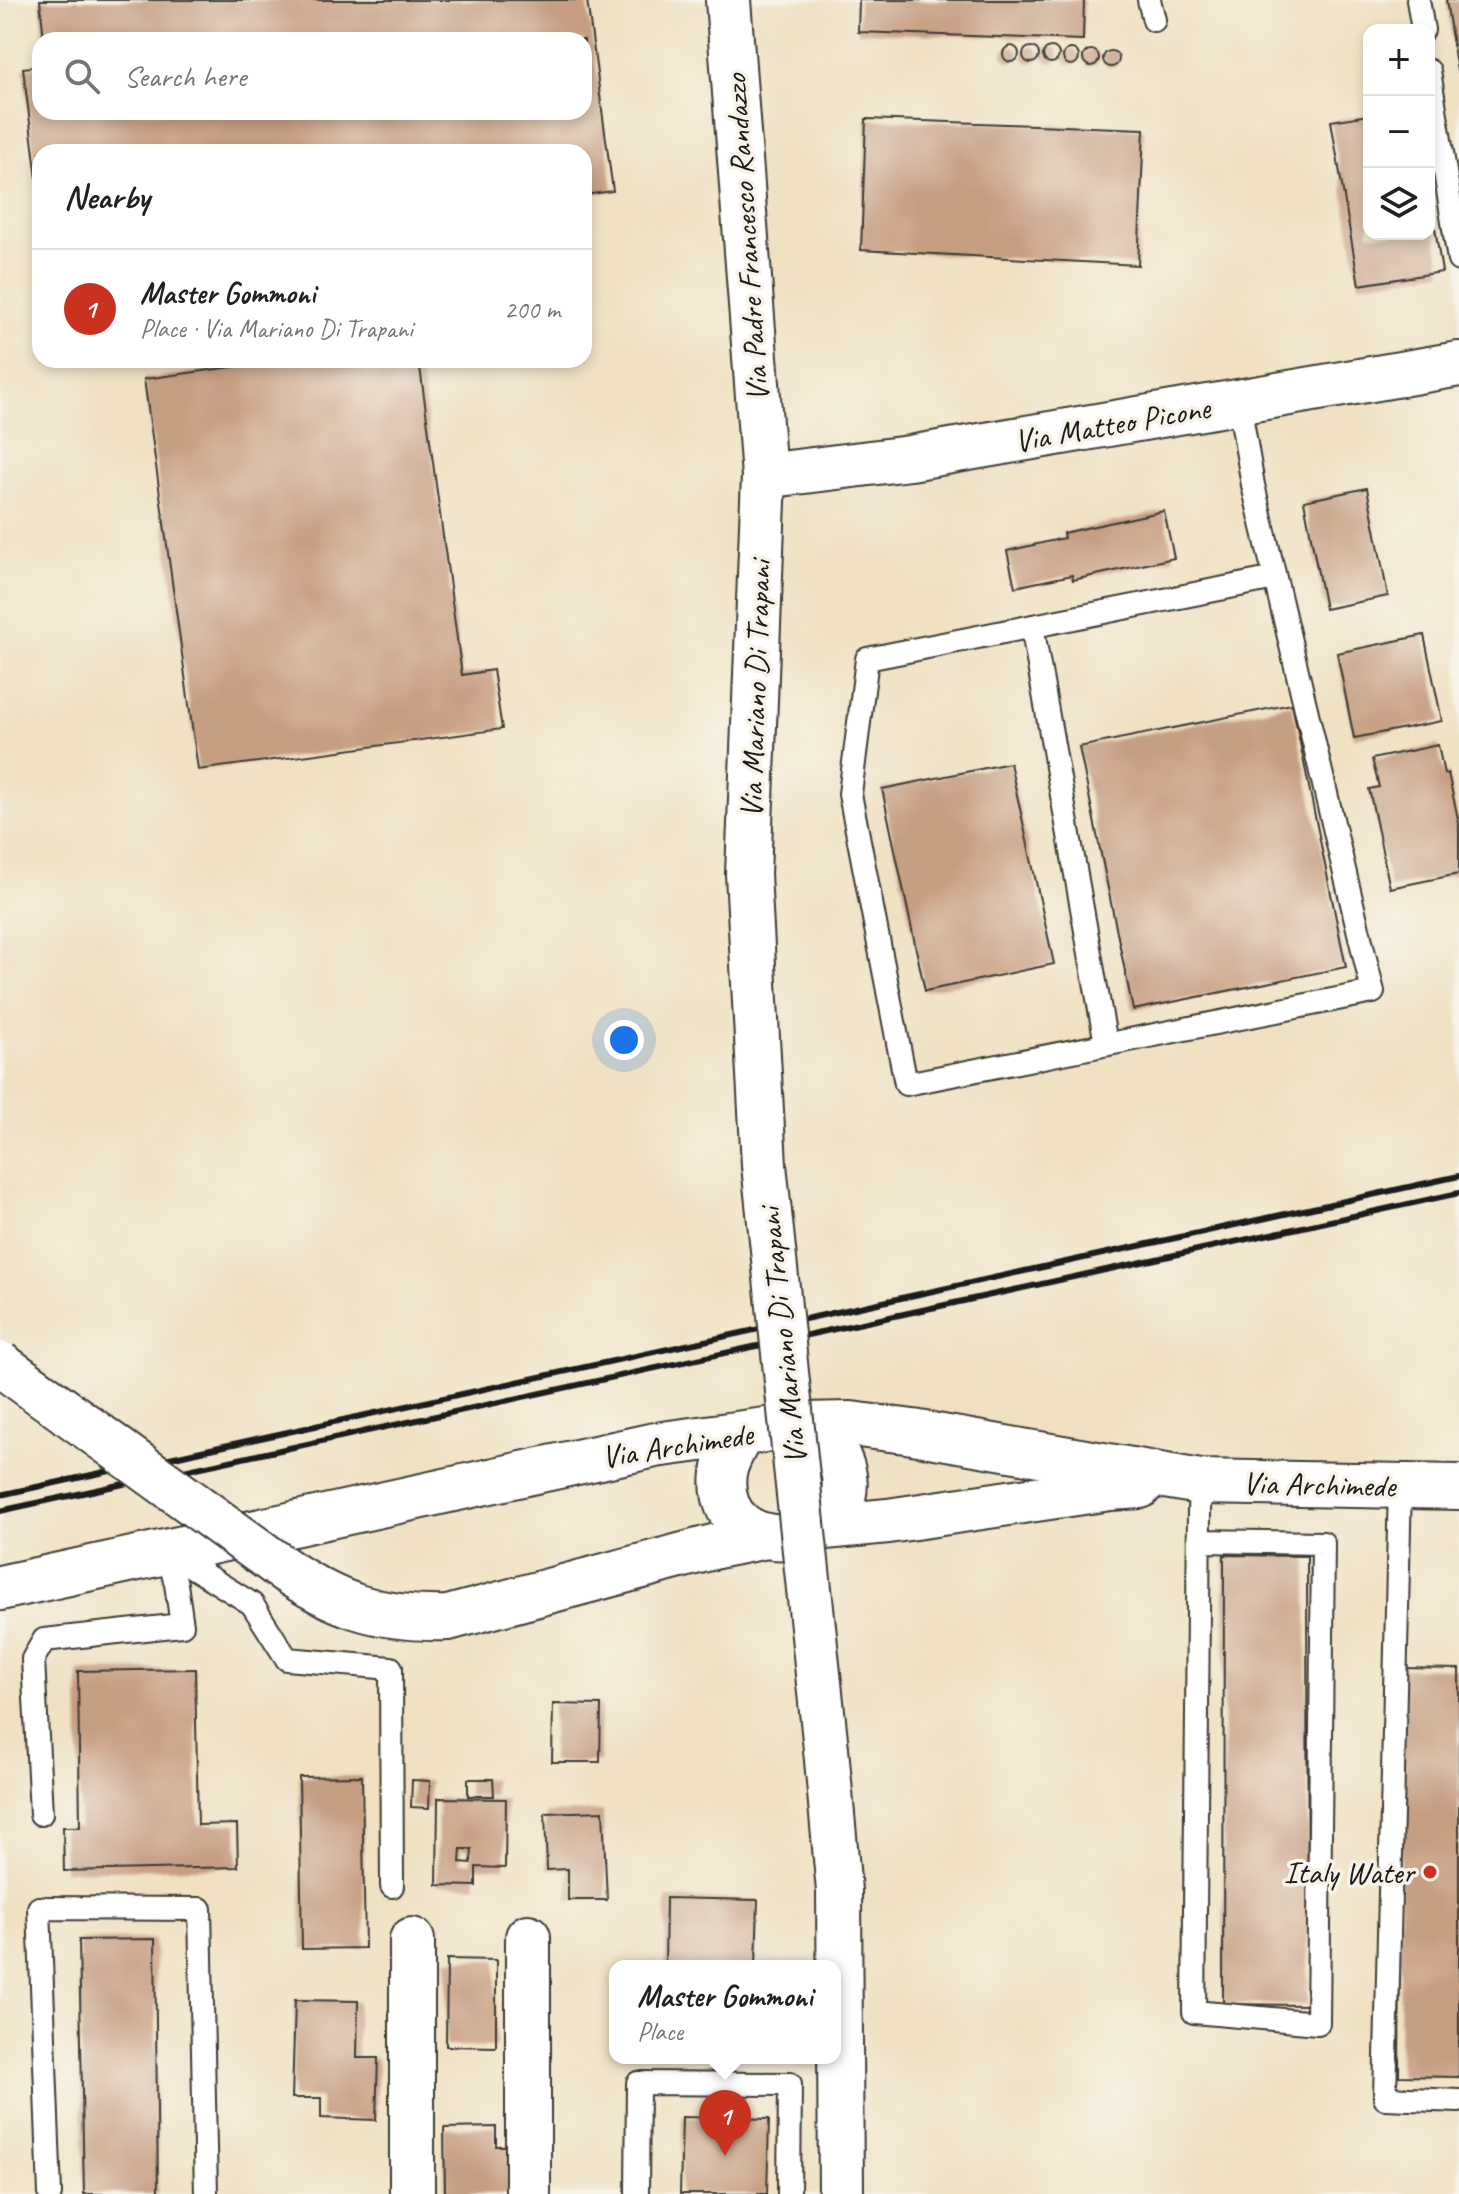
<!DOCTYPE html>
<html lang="en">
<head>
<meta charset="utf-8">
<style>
  :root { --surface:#fff; --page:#f6f6f6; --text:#202124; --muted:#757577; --line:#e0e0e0; --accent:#c8321e }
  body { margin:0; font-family:Caveat,sans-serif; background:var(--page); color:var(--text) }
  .controls { position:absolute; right:24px; top:24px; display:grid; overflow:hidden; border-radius:16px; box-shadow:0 4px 12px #0003 }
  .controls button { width:72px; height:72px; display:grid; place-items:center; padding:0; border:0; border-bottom:2px solid var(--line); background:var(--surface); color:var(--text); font:40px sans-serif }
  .you { position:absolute; left:624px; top:1040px; width:28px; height:28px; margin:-20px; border:6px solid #fff; border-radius:50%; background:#1a73e8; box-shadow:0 0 0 12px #1a73e833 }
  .badge { display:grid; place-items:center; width:52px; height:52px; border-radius:50%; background:var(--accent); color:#fff; font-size:26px; font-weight:700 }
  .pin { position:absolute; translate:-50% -66px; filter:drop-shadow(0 2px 4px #0008) }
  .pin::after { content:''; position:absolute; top:42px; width:28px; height:24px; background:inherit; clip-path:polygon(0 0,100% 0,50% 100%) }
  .popup { position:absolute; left:609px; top:1960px; width:232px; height:104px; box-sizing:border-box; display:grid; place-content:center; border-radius:16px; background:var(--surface); filter:drop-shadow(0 2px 6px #0005); font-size:26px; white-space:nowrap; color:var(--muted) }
  .popup b { font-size:30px; color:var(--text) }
  .popup::after { content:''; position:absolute; left:50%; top:100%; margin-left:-16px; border:16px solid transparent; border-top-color:var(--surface) }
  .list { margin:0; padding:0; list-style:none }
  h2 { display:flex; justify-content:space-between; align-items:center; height:104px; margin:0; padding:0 32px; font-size:34px }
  h2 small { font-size:26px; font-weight:400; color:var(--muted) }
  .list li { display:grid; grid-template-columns:52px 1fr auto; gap:24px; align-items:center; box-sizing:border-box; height:120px; padding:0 32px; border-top:2px solid var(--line) }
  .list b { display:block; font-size:30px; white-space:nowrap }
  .list p { margin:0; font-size:26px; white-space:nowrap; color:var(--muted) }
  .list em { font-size:26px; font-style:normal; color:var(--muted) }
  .icon { flex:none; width:44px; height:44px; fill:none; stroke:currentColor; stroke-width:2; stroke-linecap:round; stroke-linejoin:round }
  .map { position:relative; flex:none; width:1459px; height:2194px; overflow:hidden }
  .search { position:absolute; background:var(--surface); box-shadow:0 4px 12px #0003; left:32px; top:32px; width:560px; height:88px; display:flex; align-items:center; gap:20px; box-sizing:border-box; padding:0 28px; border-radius:24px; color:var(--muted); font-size:30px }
  .panel { position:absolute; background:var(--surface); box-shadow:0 4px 12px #0003; left:32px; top:144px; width:560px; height:224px; border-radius:24px }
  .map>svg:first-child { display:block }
  .building { fill:#c69e82; fill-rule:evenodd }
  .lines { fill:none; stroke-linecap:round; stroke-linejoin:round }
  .service-casing { stroke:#3c3a35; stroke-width:26 }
  .minor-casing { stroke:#3c3a35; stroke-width:48 }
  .service { stroke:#fff; stroke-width:22 }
  .minor { stroke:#fff; stroke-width:44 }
  .rail { stroke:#1c1c1c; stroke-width:6 }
  .minor-bridge-casing { stroke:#3c3a35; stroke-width:48; stroke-linecap:butt }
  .minor-bridge { stroke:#fff; stroke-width:44 }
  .poi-dot { fill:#c8321e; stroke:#f7f3e8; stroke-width:3 }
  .labels { text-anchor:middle; stroke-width:7; stroke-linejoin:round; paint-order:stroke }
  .street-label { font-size:32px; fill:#1c1c1c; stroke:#f7f3e8 }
  .poi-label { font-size:32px; fill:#1c1c1c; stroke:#f7f3e8; text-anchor:end }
</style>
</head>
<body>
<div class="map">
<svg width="1459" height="2194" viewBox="0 0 1459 2194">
  <rect width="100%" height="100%" fill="#f7f3e8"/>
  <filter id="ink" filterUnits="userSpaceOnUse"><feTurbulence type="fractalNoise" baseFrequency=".0125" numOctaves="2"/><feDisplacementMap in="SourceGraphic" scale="16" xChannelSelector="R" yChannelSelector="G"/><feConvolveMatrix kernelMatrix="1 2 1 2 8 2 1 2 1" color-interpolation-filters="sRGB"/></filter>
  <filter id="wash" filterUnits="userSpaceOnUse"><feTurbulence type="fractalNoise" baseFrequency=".006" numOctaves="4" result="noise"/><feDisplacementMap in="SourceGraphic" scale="32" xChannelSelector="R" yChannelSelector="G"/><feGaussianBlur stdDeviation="1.8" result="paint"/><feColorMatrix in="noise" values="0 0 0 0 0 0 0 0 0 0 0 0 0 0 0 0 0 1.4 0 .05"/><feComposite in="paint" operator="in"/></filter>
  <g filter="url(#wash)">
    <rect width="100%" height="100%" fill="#f0e1c3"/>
    <g id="blocks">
      <path class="building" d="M40 0H587L613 191 584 195V152H40L38 186 23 68 40 66V112H584V40H44Z
        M859 0H1084L1083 40 858 32Z
        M1446 0H1459V71H1457Z
        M1003 54a8 8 0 1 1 16 0a8 8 0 1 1-16 0Z
        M1023 55a8 8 0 1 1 16 0a8 8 0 1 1-16 0Z
        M1043 55a8 8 0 1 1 16 0a8 8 0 1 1-16 0Z
        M1063 57a8 8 0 1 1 16 0a8 8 0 1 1-16 0Z
        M1083 58a8 8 0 1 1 16 0a8 8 0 1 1-16 0Z
        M1103 59a8 8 0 1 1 16 0a8 8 0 1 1-16 0Z
        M1369 115V234H1429L1431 203 1442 272 1359 285 1331 121Z
        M866 119 1144 129 1138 265 861 250Z
        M284 360H419L462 675 493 670 502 729 198 770 144 379Z
        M1367 488 1388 596 1325 609 1304 501Z
        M1164 511 1174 558 1073 580 1072 575 1015 587 1007 551 1064 538 1063 533Z
        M1424 635 1442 721 1354 738 1337 653Z
        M1292 704 1346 967 1133 1010 1079 747Z
        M1438 745 1444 774 1448 773 1459 823V874L1390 888 1369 789 1379 787 1372 759Z
        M1010 763 1054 964 925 991 882 789Z
        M1224 1555 1307 1556 1308 2005 1223 2004Z
        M1402 1668 1459 1669V2077L1399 2076Z
        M195 1669 198 1825 237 1824 238 1867 64 1871 63 1827H80L78 1671Z
        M553 1704 601 1705 600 1762H552Z
        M362 1776 365 1948 302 1949 299 1777Z
        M468 1779H493L494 1796H468Z
        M412 1780 430 1781 429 1808 411 1807Z
        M438 1798 506 1799 505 1868 476 1867V1886L437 1885ZM461 1849H472L471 1863 460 1862Z
        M603 1811 607 1900H568V1869L547 1870 545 1813Z
        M666 1898 758 1900 756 1966H665Z
        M155 1939 158 2194H84L79 1940Z
        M447 1959 496 1960V2047L446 2046Z
        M295 2000 358 2001 357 2058H378L376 2120 321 2118V2098H292Z
        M682 2117 769 2119 767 2194H680Z
        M496 2127V2146H513L514 2194H445L444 2128Z"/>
    </g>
  </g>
  <g filter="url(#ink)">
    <use href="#blocks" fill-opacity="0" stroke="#3c3a35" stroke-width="2"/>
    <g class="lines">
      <g class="service-casing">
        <path id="service" d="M1149 0 1154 20
          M1418 0 1423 30
          M1429 71 1459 260
          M1239 403 1253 485 1373 992 906 1084 850 794 867 659 1275 578
          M1032 626 1106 1044
          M1400 1486 1385 2098 1459 2101
          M1199 1541 1323 1543 1318 2023 1194 2012 1199 1512 1200 1482
          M168 1552 252 1604 287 1659 391 1668 392 1886
          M41 1814 33 1659 44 1640 182 1625 176 1584 167 1552
          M50 2194 39 1908 200 1909 206 2194
          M637 2194 638 2083 790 2084 789 2194"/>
      </g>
      <g class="minor-casing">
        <path id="minor" d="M728 0 764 476 748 874 764 1165
          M764 476 910 458 1459 364
          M741 1434C735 1446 726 1460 724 1473 712 1568 867 1551 842 1467 837 1451 826 1438 817 1425
          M825 1527 888 1521 1110 1488 1140 1486
          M278 1565C335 1605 379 1620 448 1618L717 1546 762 1537
          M0 1588 655 1445 802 1425 851 1424 913 1432 1200 1482 1459 1487
          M826 1749 839 1891 841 2194
          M412 2194V1940
          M528 2194V1937"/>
      </g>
      <use href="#service" class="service"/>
      <use href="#minor" class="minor"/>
      <path class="rail" d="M0 1495 1459 1176
        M0 1511 1459 1193"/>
      <g class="minor-bridge-casing">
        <path id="minor-bridge" d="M764 1165 826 1749
          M0 1364 278 1565"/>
      </g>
      <use href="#minor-bridge" class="minor-bridge"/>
    </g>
  </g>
  <circle class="poi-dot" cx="1430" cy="1872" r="8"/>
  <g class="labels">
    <g class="street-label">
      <text transform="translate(746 238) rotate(-94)" y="11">Via Padre Francesco Randazzo</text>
      <text transform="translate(1112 424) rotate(-10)" y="11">Via Matteo Picone</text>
      <text transform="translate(755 689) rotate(-88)" y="11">Via Mariano Di Trapani</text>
      <text transform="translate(782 1336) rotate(-96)" y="11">Via Mariano Di Trapani</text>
      <text transform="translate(677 1445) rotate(-9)" y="11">Via Archimede</text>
      <text transform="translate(1319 1484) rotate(1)" y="11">Via Archimede</text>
    </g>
    <g class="poi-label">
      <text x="1414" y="1883">Italy Water</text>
    </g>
  </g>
</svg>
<div class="controls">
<button>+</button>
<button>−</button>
<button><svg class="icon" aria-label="layers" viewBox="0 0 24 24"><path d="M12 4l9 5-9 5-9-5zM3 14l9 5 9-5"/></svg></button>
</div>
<div class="you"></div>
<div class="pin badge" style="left:725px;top:2156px">1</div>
<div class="popup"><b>Master Gommoni</b>Place</div>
<div class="search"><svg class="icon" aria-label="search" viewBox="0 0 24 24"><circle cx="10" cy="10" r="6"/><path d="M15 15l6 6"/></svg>Search here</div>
<section class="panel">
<h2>Nearby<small></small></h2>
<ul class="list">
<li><span class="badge">1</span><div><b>Master Gommoni</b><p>Place · Via Mariano Di Trapani</p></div><em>200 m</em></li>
</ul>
</section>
</div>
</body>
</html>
